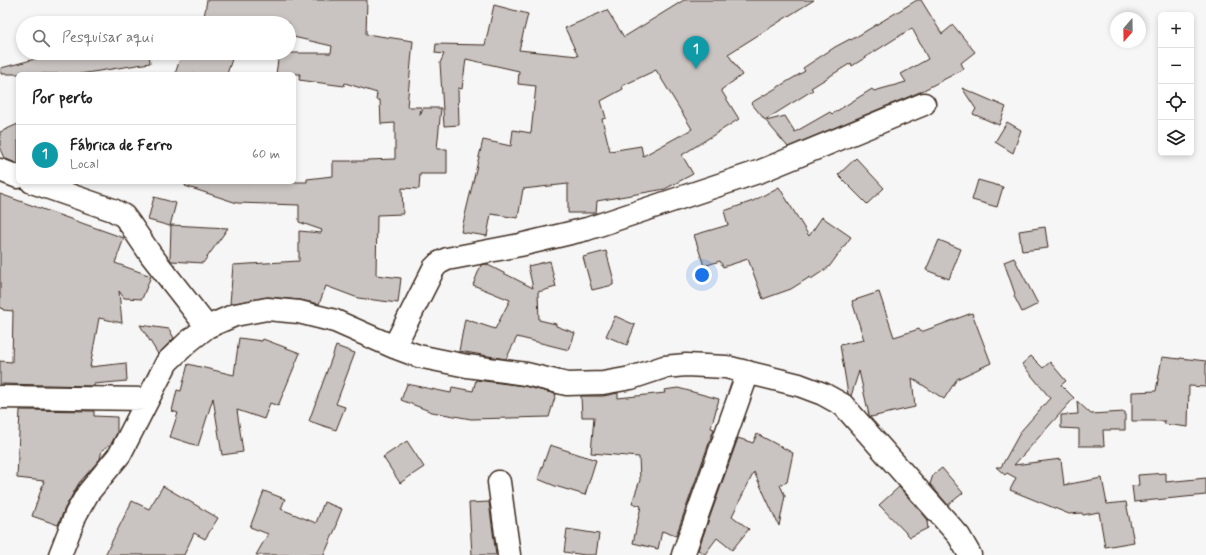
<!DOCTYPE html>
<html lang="pt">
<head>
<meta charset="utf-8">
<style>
  :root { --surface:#fff; --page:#f6f6f6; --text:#222; --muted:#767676; --line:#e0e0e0; --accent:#2563eb }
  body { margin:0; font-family:Mynerve,sans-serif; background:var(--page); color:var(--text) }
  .controls { position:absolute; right:12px; top:12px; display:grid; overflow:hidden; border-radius:6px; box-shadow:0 2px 6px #0003 }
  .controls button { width:36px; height:36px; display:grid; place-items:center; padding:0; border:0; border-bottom:1px solid var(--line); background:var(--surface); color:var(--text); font:20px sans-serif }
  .compass { position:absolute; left:1110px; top:12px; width:36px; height:36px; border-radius:50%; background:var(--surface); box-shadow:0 2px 6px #0003; rotate:200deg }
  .you { position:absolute; left:702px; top:275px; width:14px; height:14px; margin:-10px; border:3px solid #fff; border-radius:50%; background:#1a73e8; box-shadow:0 0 0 6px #1a73e833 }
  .badge { display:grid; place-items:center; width:26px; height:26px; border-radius:50%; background:var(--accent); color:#fff; font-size:13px; font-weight:700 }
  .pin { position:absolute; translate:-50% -33px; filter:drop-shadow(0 1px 2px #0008) }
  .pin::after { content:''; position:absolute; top:21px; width:14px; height:12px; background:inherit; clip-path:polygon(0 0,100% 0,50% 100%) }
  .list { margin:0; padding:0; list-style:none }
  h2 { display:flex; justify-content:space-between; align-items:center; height:52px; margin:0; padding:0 16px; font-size:17px }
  h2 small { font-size:13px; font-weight:400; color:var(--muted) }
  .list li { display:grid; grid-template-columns:26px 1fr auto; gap:12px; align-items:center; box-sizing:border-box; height:60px; padding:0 16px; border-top:1px solid var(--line) }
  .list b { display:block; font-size:15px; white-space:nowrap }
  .list p { margin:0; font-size:13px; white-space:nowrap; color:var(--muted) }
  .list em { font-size:13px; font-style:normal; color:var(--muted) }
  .icon { flex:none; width:22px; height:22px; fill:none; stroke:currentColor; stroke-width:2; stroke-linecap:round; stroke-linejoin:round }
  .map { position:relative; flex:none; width:1206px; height:555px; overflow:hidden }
  .search { position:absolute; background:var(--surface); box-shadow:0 2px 6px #0003; left:16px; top:16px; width:280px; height:44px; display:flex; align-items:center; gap:10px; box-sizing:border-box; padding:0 14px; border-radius:22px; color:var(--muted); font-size:15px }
  .panel { position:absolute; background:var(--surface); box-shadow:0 2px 6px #0003; left:16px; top:72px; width:280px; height:112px; border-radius:6px }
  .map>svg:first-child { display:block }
  .building { fill:#c9c3c1; stroke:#3b2a1e; fill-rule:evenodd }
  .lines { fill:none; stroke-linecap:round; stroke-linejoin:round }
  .minor-casing { stroke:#3b2a1e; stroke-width:25 }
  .minor { stroke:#fff; stroke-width:22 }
</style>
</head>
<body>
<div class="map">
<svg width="1206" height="555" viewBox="0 0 1206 555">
  <rect width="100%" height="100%" fill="#f7f6f6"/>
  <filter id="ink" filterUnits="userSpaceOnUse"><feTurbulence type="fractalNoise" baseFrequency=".025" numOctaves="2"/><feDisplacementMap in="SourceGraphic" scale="8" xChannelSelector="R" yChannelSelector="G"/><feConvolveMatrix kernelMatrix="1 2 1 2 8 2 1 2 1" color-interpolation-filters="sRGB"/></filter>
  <g filter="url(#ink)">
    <path class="building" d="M207 0H367L366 34 413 41 407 107H421L420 115 423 108H441L437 149H447V174H420L419 189 402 188 403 214 377 215 376 275 401 278 398 303 358 298 326 286 319 304 300 300 268 297 230 304 233 265 299 261V231L321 233 322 230 299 222V205L237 203 185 186 186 182H307V179L333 176V161H367V160L395 159V123L381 124 380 100H376L377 93 345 83 344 86 299 80 300 74H276L279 53H331L332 46 289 36V23H232L204 17Z
      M684 0H814L728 54 742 75 721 90 739 119 682 155 693 174 665 189 597 201 596 213H568V184L523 189 518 218 491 214 487 236 461 232 483 140 511 146 513 130 531 133 536 86 518 84 519 71 466 59 462 89 458 88 459 125 444 126 440 63 444 54 435 53 436 44 485 45 494 5 528 14 519 50 578 56 565 28 607 10 624 37ZM656 70 692 129 643 156 641 146 610 151 602 119 606 118 601 101 623 89 622 86Z
      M917 0H921L942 34 953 25 975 52 961 63 964 69 920 92 788 147 766 121 785 116 795 132 830 112 832 114 872 89 874 91 906 82 901 74 928 59 912 28 852 66 851 63 811 88 813 90 765 120 751 103 805 71 803 68 835 47 850 39 851 40Z
      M58 53H149L150 63 80 74H1V68Z
      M182 53H234L227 74H175Z
      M962 88 1006 107 999 125 973 114 976 109Z
      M1007 122 1021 130 1013 153 995 142Z
      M18 124V164L4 158 0 149V132Z
      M856 158 884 188 867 204 838 175Z
      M978 180 1003 187 997 207 972 200Z
      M779 187 809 236 822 217 851 237 829 267 811 279 810 277 791 289 763 299 748 259 723 267 720 261 704 266 694 235 728 225 724 211 753 201Z
      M0 194 124 238 115 263 151 276 142 299 124 298 119 291 122 323 99 318 90 367 126 363 127 381 94 384V386L0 384V361L12 362 13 311 3 310V309L0 308Z
      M154 197 176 203 170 226 148 220Z
      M171 225 228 228 203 263 171 261 170 259Z
      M1045 227 1048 248 1022 251 1019 231Z
      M939 240 961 249 949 279 926 270Z
      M606 251 613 277V285L592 290 583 257Z
      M1014 258 1038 304 1022 312 1014 296 1015 294 1004 262Z
      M550 261 556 287 538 292 539 320 556 324V326L575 333 569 350 517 337 506 359 459 351 465 319 495 329 510 300 473 285 481 265 486 264 533 288 528 266Z
      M879 292 894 337 919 329 921 332 972 313 991 363 957 379 944 399 912 378 915 407 871 417 869 415 859 371 851 396 848 394 840 345 864 340 852 301Z
      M615 316 635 325 627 345 606 336Z
      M140 325 169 329 174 338 158 354Z
      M239 338 262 341 263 339 300 353 278 406 270 403 264 419 237 410 243 452 222 455 213 398 198 446 170 437 178 413 172 411 177 390 181 391 188 364 234 375Z
      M336 346 355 353 336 404 345 407 336 430 309 421Z
      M1031 356 1043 368 1050 362 1066 381 1061 385 1074 398 1014 465 1061 459 1064 485 1102 478 1107 504 1126 502 1134 542 1105 547 1099 512 1083 515 1082 513 1069 514 1010 490 1016 478 1007 473 1005 475 996 467H1001L1021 431 1050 398 1022 364Z
      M1162 357 1180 359V358L1206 361V387L1189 386 1188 427 1164 424 1165 421H1132V392L1156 391Z
      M476 380 524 386 556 394 549 417 471 419 432 412 401 400 407 384 451 393 452 387 473 391Z
      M678 388 719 399 711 428 714 429 676 536 662 531 658 549 633 543 641 506 632 503 640 480 639 457 591 453 594 417H582L581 396H603L618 393V398L665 393 664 390Z
      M1077 401 1091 414 1125 412V430H1103L1104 446H1079V429L1061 428V415L1078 414Z
      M20 410 94 411V416L117 417V433L111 444 102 450 100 459 79 483 65 508 58 525 32 516 44 481 17 478Z
      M757 434 793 453 787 482 780 485 785 496 779 526 754 472 732 516 749 529 732 550 717 538 705 554 698 550 738 438 753 443Z
      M407 441 424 467 400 483 383 457Z
      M550 445 596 460 585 495 555 486 538 479Z
      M942 468 963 493 948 505 930 484 933 475Z
      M1166 473V482L1206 478V495L1134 502 1132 486 1139 485 1138 475Z
      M163 486 218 518 205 539 194 533 184 555H105L132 501 149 509Z
      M899 487 929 521 927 522 928 528 910 537 879 505Z
      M264 491 285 499 281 509 316 523 324 502 342 509 336 524 337 525 324 555H256L268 534 250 527Z
      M489 502 496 555H472L469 503Z
      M567 529 599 534 596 555H585L564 552Z"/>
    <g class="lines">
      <g class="minor-casing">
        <path id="minor" d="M0 170 18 177
          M32 182 113 210 124 216 130 224 151 255 207 327
          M394 347 434 268 439 263 447 259 520 245 587 229 761 171 924 104
          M0 397 147 399
          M499 482 509 555
          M60 555 76 514 88 493 120 454 167 362 188 342 207 327 235 315 267 309 299 312 335 321 394 347 418 356 467 366 526 374 567 384 603 383 631 378 664 367 686 365 726 367 799 385 823 394 843 405 959 536 970 555
          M683 555 748 372"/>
      </g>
      <use href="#minor" class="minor"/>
    </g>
  </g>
</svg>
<div class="controls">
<button>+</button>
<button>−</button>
<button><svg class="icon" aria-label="locate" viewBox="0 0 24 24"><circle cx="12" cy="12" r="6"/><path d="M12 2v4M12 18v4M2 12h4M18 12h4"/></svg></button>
<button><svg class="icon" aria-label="layers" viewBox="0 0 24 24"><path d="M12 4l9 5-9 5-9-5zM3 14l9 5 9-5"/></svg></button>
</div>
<svg class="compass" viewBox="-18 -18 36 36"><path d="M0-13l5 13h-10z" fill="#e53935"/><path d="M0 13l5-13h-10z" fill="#767676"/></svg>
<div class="you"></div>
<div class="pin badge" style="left:696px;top:69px;background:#0f9aa8">1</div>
<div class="search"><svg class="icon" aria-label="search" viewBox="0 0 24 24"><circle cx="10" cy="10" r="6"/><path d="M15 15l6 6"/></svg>Pesquisar aqui</div>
<section class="panel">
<h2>Por perto<small></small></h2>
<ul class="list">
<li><span class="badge" style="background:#0f9aa8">1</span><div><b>Fábrica de Ferro</b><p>Local</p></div><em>60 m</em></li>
</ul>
</section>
</div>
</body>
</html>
